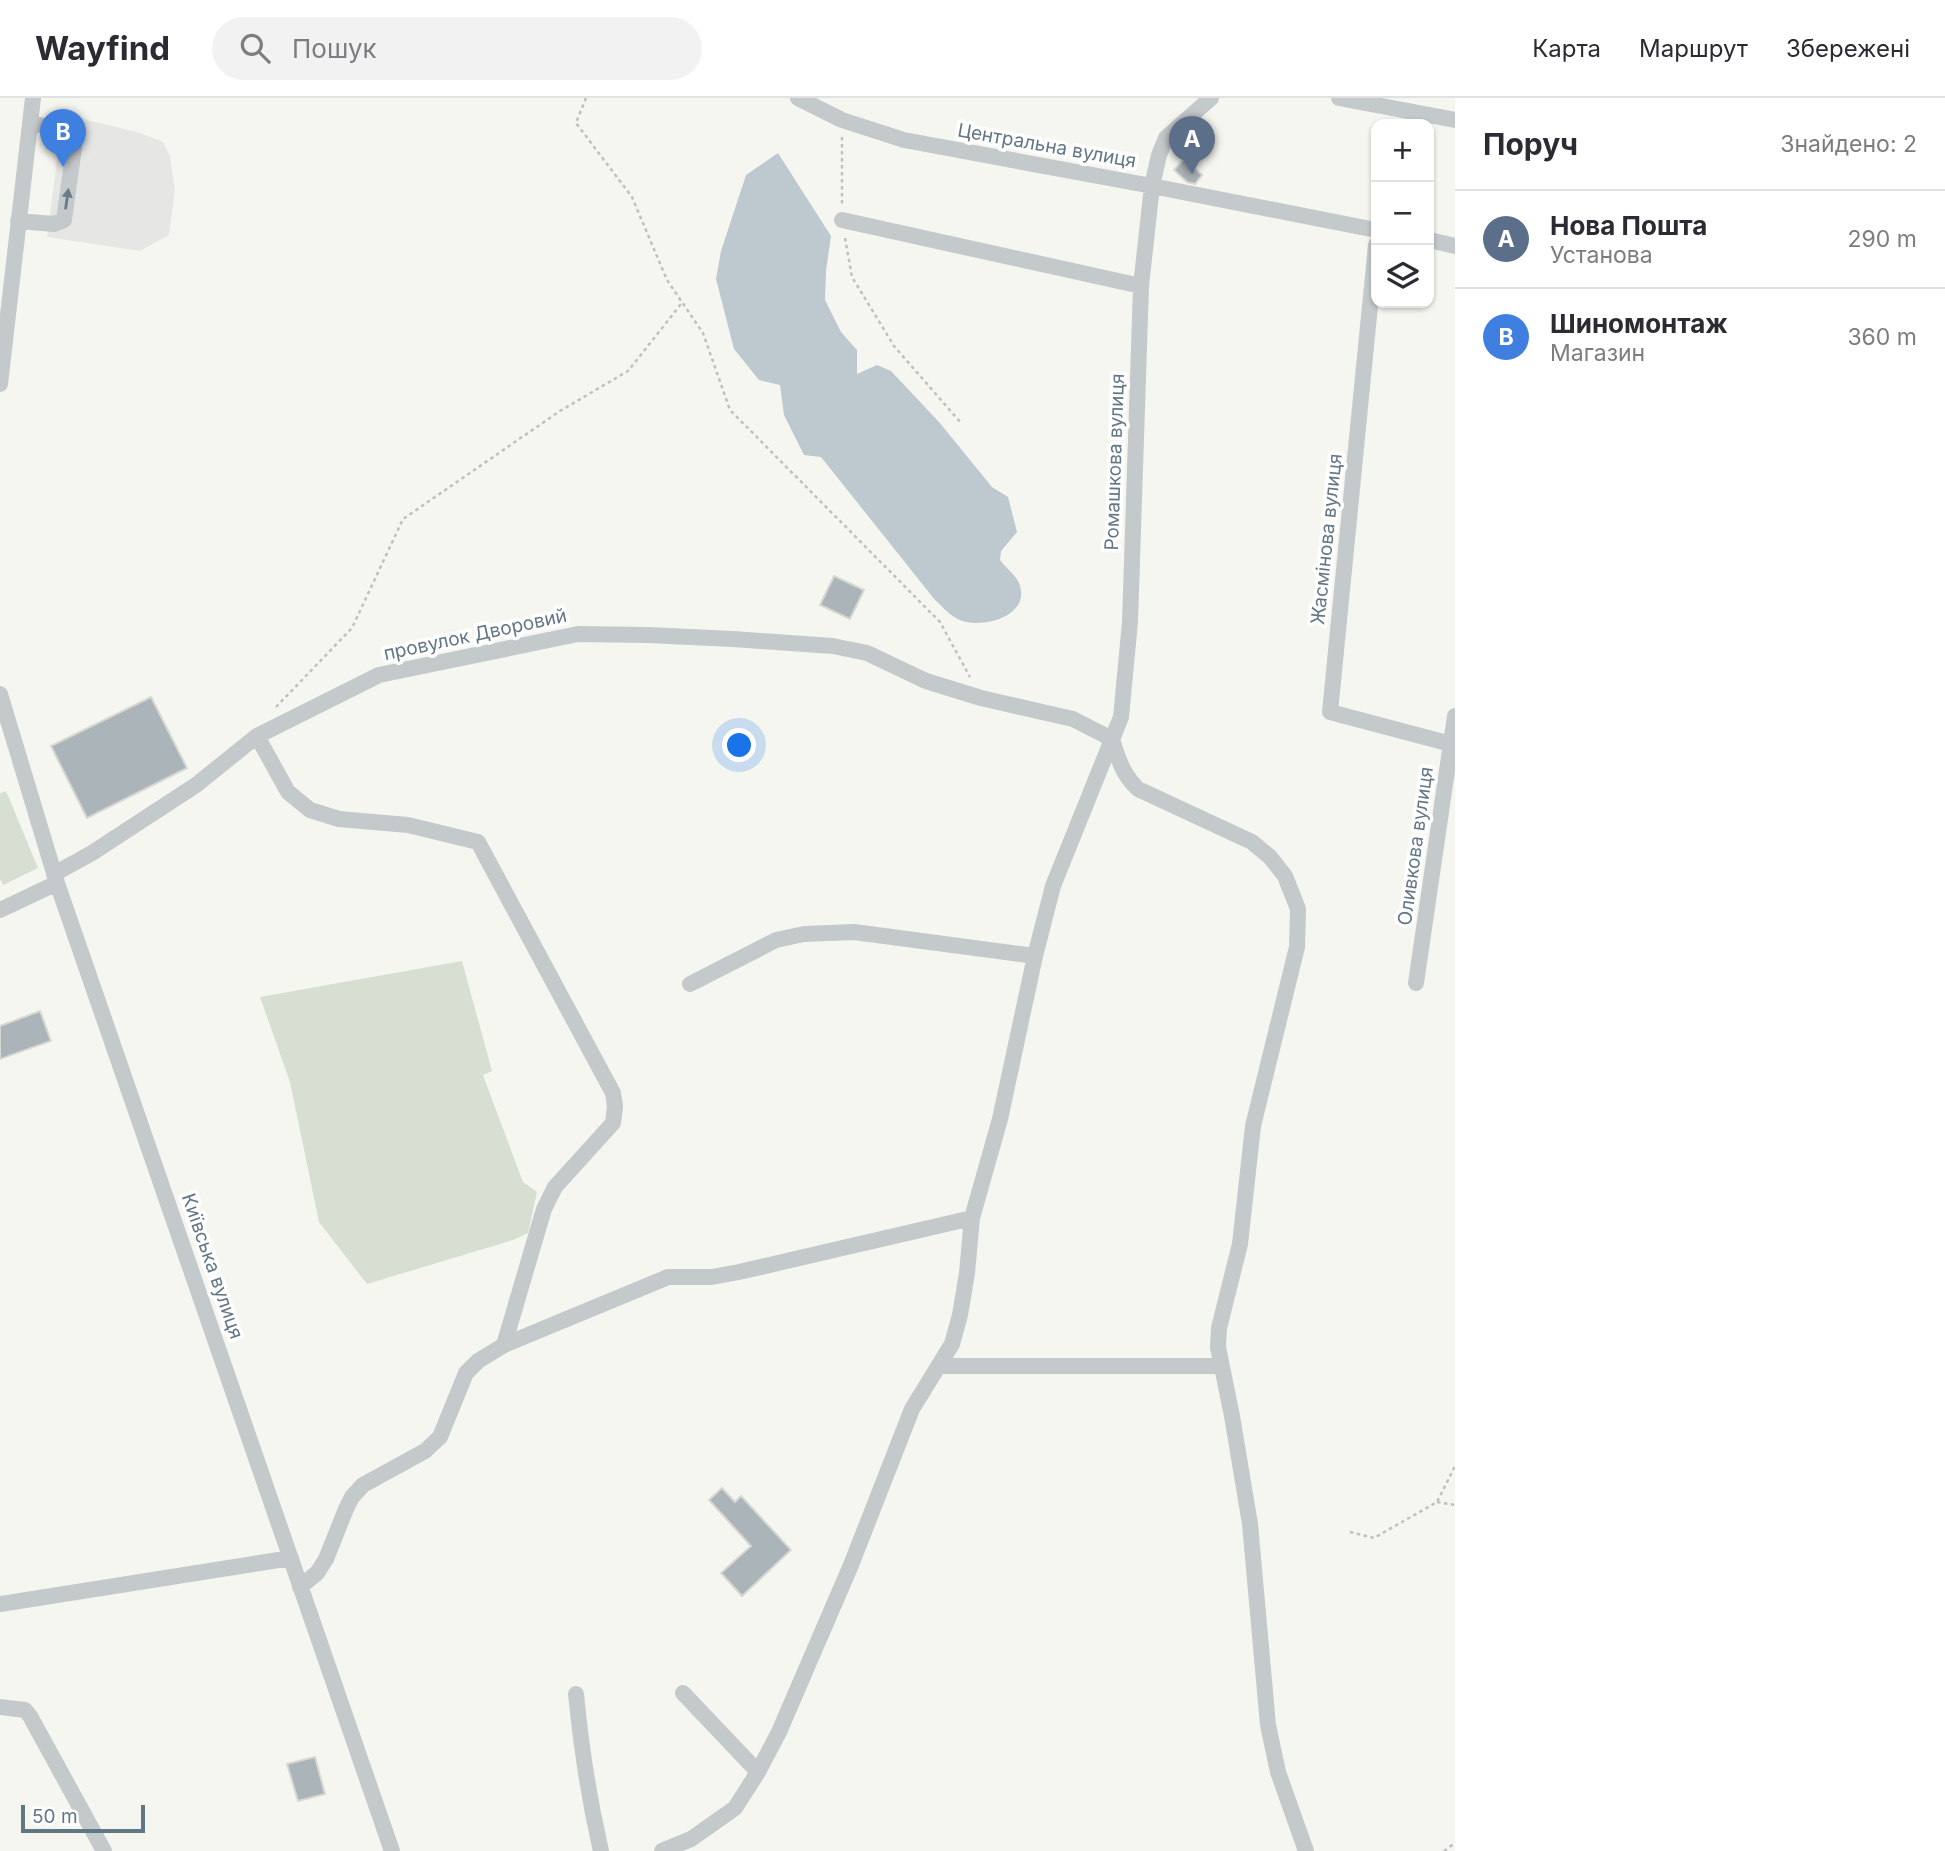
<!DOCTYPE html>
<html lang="uk">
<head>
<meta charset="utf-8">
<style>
  :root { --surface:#fff; --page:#f2f2f3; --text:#2b2b33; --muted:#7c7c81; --line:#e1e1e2; --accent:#f34114 }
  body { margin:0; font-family:Inter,sans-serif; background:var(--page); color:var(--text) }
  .controls { position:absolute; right:21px; top:21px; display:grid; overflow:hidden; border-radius:14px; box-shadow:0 2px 5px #0004 }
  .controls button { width:63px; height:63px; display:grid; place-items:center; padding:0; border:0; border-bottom:2px solid var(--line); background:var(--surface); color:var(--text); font:35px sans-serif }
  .scale { position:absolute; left:21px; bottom:18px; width:124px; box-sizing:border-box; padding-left:7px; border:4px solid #627785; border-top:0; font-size:19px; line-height:24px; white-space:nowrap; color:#627785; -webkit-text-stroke:5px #fff; paint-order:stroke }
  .you { position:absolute; left:740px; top:648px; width:24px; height:24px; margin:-18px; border:5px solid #fff; border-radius:50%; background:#1a73e8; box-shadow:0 0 0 10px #1a73e833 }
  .badge { display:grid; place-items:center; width:46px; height:46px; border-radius:50%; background:var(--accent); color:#fff; font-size:23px; font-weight:700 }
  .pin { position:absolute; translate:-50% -58px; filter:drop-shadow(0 2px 4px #0008) }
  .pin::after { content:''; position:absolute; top:37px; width:24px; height:21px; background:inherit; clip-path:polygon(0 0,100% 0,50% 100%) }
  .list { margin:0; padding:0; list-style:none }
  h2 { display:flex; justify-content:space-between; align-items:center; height:91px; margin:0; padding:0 28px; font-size:30px }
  h2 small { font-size:23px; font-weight:400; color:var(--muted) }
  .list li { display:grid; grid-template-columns:46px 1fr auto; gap:21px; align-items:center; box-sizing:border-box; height:98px; padding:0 28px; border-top:2px solid var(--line) }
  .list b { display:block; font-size:26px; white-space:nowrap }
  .list p { margin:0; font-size:23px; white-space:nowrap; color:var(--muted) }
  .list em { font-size:23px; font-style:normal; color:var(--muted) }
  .icon { flex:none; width:38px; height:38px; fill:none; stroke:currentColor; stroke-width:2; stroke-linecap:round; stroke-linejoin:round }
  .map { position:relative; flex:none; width:1455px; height:1753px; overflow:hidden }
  header { display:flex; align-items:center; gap:42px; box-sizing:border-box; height:98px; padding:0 35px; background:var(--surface); border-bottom:2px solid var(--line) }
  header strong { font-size:33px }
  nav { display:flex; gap:38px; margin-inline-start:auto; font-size:24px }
  .search { width:490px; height:63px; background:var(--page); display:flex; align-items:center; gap:18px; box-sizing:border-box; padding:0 24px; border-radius:38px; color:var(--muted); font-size:26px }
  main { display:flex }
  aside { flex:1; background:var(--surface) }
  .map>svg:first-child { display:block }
  .built { fill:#e6e7e5 }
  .green { fill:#d7ded2 }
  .water { fill:#bdc9ce }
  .building { fill:#abb4b9; stroke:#d7d7d4; stroke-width:2 }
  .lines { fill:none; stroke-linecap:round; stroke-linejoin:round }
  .path { stroke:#bec0c2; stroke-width:2.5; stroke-dasharray:3.5 3.5; stroke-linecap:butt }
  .minor { stroke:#c4c9cb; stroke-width:16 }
  .oneway { fill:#677b88 }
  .labels { text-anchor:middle; stroke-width:7; stroke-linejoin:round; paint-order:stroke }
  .street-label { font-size:19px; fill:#627785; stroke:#fff }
</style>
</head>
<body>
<header>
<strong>Wayfind</strong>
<div class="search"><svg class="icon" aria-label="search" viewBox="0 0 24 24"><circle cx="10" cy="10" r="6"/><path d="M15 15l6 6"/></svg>Пошук</div>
<nav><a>Карта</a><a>Маршрут</a><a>Збережені</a></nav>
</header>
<main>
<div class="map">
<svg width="1455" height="1753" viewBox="0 0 1455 1753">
  <rect width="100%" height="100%" fill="#f6f6f1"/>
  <path class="built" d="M63 16 140 35 163 44 170 58 175 92 169 137 140 153 47 139Z"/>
  <path class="green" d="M6 693 38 770 3 787 0 781V695Z
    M462 863 492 973 483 977 523 1084 537 1094 528 1135 513 1142 367 1186 319 1124 290 984 260 899Z"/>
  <path class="water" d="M778 55 831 138 826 173 825 202 841 234 857 252V276L877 267 891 273 939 324 992 389 1008 399 1017 434 1001 453 1000 462C1005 469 1018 479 1020 488 1030 520 977 533 956 520 948 516 941 507 935 502L821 359 804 357 784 317 780 287 759 282 734 251 716 181 721 153 746 77Z"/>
  <path class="building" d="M1184 61 1202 77 1195 86 1187 84 1174 72Z
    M834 478 864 492 850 521 820 507Z
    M151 599 187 670 87 720 51 648Z
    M40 913 51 943 0 961V928Z
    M722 1390 735 1404 741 1398 791 1452 742 1498 721 1475 751 1448 709 1402Z
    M315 1659 325 1696 298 1703 287 1666Z"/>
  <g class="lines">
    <path class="path" d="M586 0 576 25 632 99 667 182 703 235 730 312 940 524 970 579
      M842 39V106
      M845 140 852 179 894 248 961 325
      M276 609 352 530 403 421 560 313 628 273 681 206
      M1437 1404 1455 1407
      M1350 1434 1374 1440 1437 1404 1455 1368
      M1444 1753 1455 1745"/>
    <path class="minor" d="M798 0 842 22 904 42 1152 88 1376 132
      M1339 0 1455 22
      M842 122 1141 188
      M18 123 54 126 64 122 74 50 72 33 30 25
      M1429 142 1455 148
      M1376 147 1330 614 1451 646
      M0 286 33 0
      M0 596 57 785 392 1753
      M257 638 288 694 310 712 339 721 408 727 478 744 613 995 615 1008 613 1025 555 1089 544 1111 504 1247
      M1112 641C1118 661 1123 677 1138 691L1252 744 1270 759 1285 778 1298 811 1297 849 1253 1028 1240 1146 1219 1230 1218 1249 1232 1318 1250 1426 1268 1627 1278 1674 1306 1753
      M54 776 92 755 196 687 257 638 379 577 578 536 648 537 733 541 833 548 867 555 926 583 981 600 1073 621 1112 641
      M0 812 57 785
      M1416 885 1455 618
      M690 886 776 842 804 836 854 834 1035 858
      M939 1268H1220
      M300 1489 317 1475 326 1461 346 1411 352 1399 363 1387 425 1353 440 1339 466 1275 478 1263 504 1247 668 1179H712L739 1174 972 1120
      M0 1506 291 1460
      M683 1595 758 1674
      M576 1596C581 1649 589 1701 601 1753
      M0 1609 25 1612 30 1618 104 1753
      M662 1753 691 1741 735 1710 758 1674 779 1634 851 1467 912 1311 952 1246 960 1217 967 1175 972 1120 1000 1021 1035 858 1053 788 1121 619 1130 524 1141 188 1152 88 1159 57 1166 40 1211 0"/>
  </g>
  <defs><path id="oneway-solid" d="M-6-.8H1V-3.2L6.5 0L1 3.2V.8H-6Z" transform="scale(1.75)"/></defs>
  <use class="oneway" href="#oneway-solid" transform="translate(67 101) rotate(-82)"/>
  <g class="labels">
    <g class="street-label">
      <text transform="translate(1047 47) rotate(10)" y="7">Центральна вулиця</text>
      <text transform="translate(1114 364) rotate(-88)" y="7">Ромашкова вулиця</text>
      <text transform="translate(1326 441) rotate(-84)" y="7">Жасмінова вулиця</text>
      <text transform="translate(475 536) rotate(-12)" y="7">провулок Дворовий</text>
      <text transform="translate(1415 748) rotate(-82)" y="7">Оливкова вулиця</text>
      <text transform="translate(213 1168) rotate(71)" y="7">Київська вулиця</text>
    </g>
  </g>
</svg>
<div class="controls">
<button>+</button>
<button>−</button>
<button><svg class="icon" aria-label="layers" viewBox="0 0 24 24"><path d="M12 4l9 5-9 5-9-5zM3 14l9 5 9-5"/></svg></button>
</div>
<div class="scale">50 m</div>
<div class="you"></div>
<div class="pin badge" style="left:1192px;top:76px;background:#5c6f8a">A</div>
<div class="pin badge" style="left:63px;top:69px;background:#3f7fe0">B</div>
</div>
<aside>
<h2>Поруч<small>Знайдено: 2</small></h2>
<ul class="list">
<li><span class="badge" style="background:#5c6f8a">A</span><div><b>Нова Пошта</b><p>Установа</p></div><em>290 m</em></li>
<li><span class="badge" style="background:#3f7fe0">B</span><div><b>Шиномонтаж</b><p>Магазин</p></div><em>360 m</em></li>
</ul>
</aside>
</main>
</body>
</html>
